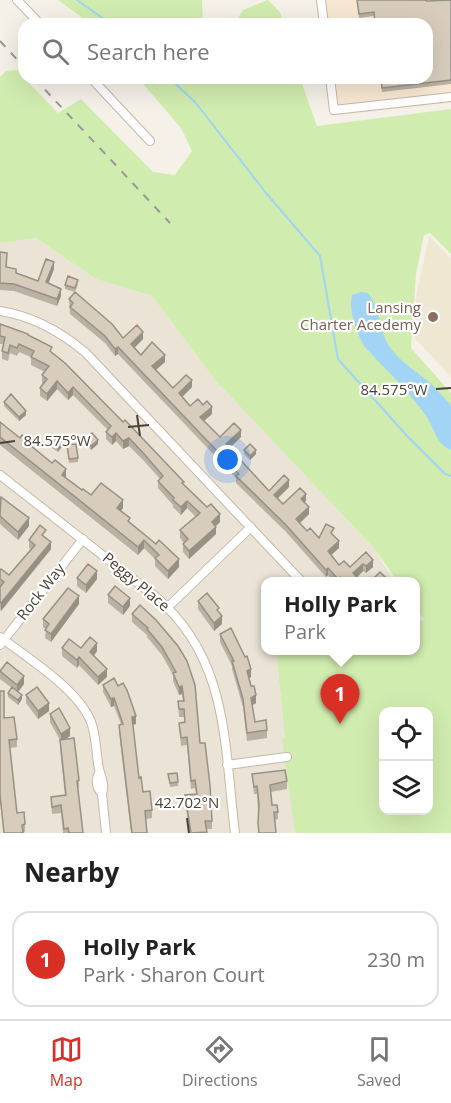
<!DOCTYPE html>
<html lang="en">
<head>
<meta charset="utf-8">
<style>
  :root { --surface:#fff; --page:#f6f6f6; --text:#222; --muted:#767676; --line:#e0e0e0; --accent:#d93025 }
  body { margin:0; font-family:"Open Sans",sans-serif; background:var(--page); color:var(--text) }
  .controls { position:absolute; right:18px; bottom:18px; display:grid; overflow:hidden; border-radius:12px; box-shadow:0 6px 24px #0002 }
  .controls button { width:54px; height:54px; display:grid; place-items:center; padding:0; border:0; border-bottom:2px solid var(--line); background:var(--surface); color:var(--text); font:30px sans-serif }
  .you { position:absolute; left:228px; top:460px; width:21px; height:21px; margin:-15px; border:4px solid #fff; border-radius:50%; background:#1a73e8; box-shadow:0 0 0 9px #1a73e833 }
  .badge { display:grid; place-items:center; width:39px; height:39px; border-radius:50%; background:var(--accent); color:#fff; font-size:20px; font-weight:700 }
  .pin { position:absolute; translate:-50% -50px; filter:drop-shadow(0 2px 3px #0008) }
  .pin::after { content:''; position:absolute; top:32px; width:21px; height:18px; background:inherit; clip-path:polygon(0 0,100% 0,50% 100%) }
  .popup { position:absolute; left:261px; top:577px; width:159px; height:78px; box-sizing:border-box; display:grid; place-content:center; border-radius:12px; background:var(--surface); filter:drop-shadow(0 2px 4px #0005); font-size:20px; white-space:nowrap; color:var(--muted) }
  .popup b { font-size:22px; color:var(--text) }
  .popup::after { content:''; position:absolute; left:50%; top:100%; margin-left:-12px; border:12px solid transparent; border-top-color:var(--surface) }
  .list { margin:0; padding:0; list-style:none }
  h2 { display:flex; justify-content:space-between; align-items:center; height:78px; margin:0; padding:0 24px; font-size:26px }
  h2 small { font-size:20px; font-weight:400; color:var(--muted) }
  .list li { display:grid; grid-template-columns:39px 1fr auto; gap:18px; align-items:center; box-sizing:border-box; height:96px; margin:0 12px 12px; padding:0 12px; border:2px solid var(--line); border-radius:18px }
  .list b { display:block; font-size:22px; white-space:nowrap }
  .list p { margin:0; font-size:20px; white-space:nowrap; color:var(--muted) }
  .list em { font-size:20px; font-style:normal; color:var(--muted) }
  .icon { flex:none; width:33px; height:33px; fill:none; stroke:currentColor; stroke-width:2; stroke-linecap:round; stroke-linejoin:round }
  .map { position:relative; flex:none; width:451px; height:833px; overflow:hidden }
  .search { position:absolute; background:var(--surface); box-shadow:0 6px 24px #0002; left:18px; right:18px; top:18px; height:66px; display:flex; align-items:center; gap:15px; box-sizing:border-box; padding:0 21px; border-radius:18px; color:var(--muted); font-size:22px }
  .sheet { height:186px; background:var(--surface) }
  nav { display:flex; justify-content:space-around; align-items:center; box-sizing:border-box; height:84px; border-top:2px solid var(--line); background:var(--surface); font-size:16px; color:var(--muted) }
  nav a { display:grid; justify-items:center; gap:3px }
  nav .on { color:var(--accent) }
  .map>svg:first-child { display:block }
  .residential { fill:#eae3d6 }
  .commercial { fill:#f8e8d3 }
  .education { fill:#efe7d1 }
  .green { fill:#d1ecaf; fill-rule:evenodd }
  .water { fill:#a1d4f5 }
  .lines { fill:none; stroke-linecap:round; stroke-linejoin:round }
  .stream { stroke:#a1d4f5; stroke-width:2 }
  .minor-casing { stroke:#c2b9aa; stroke-width:10 }
  .minor { stroke:#fff; stroke-width:8 }
  .rail { stroke:#989898; stroke-width:2; stroke-dasharray:8 8; stroke-linecap:butt }
  .wall { fill:#bab0a3 }
  .shaded-wall { fill:#979084 }
  .building { fill:#d8cdbd; stroke:#979084; stroke-width:1.5 }
  .ticks { fill:none; stroke:#494236; stroke-width:2 }
  .education-dot { fill:#8d6e63; stroke:#fff; stroke-width:2 }
  .labels { text-anchor:middle; stroke-width:4.5; stroke-linejoin:round; paint-order:stroke }
  .education-label { font-size:15px; fill:#785e54; stroke:#fff; text-anchor:end }
  .street-label { font-size:15px; fill:#494236; stroke:#fff }
  .ticks-label { font-size:15px; text-anchor:middle; fill:#494236; stroke:#fff; stroke-width:4.5; stroke-linejoin:round; paint-order:stroke }
</style>
</head>
<body>
<div class="map">
<svg width="451" height="833" viewBox="0 0 451 833">
  <rect width="100%" height="100%" fill="#f5f1e8"/>
  <path class="residential" d="M36 238 96 279 152 296 215 380 374 548 394 581 265 582V650L279 651 277 661 295 833H0V243Z"/>
  <path class="commercial" d="M316 0H451V103L330 116 326 78H427V24H319Z"/>
  <path class="education" d="M429 236 451 259V377L414 337 416 297Z"/>
  <path class="green" d="M58 0H202L203 24H91Z
    M268 0 280 12 284 24H234L243 10Z
    M19 70 24 78 58 113 81 99 153 172 175 175 192 151 181 128 138 78H300L317 126 451 109V254L430 233 424 235 416 274 411 348 451 393V833H295L282 738H285L277 661 279 651 415 650V622L424 620 415 607V582L397 581 374 548 215 380 152 296 96 279 36 238 0 243V77L6 71ZM384 712H428V810H384Z"/>
  <path class="water" d="M361 292 368 293C380 308 379 330 389 346 399 361 414 370 428 381 436 388 443 397 451 405V450C435 444 434 425 424 413 407 389 384 368 364 346 357 332 348 310 352 295Z"/>
  <g class="lines">
    <path class="stream" d="M77 0 111 24
      M169 78 195 102 266 193 320 256 338 359 408 437 445 474 451 476"/>
    <g class="minor-casing">
      <path id="minor" d="M17 0 40 24
        M321 0 324 24
        M91 78 150 141
        M330 78 334 110 451 97
        M0 311C33 316 61 332 86 353L302 582
        M0 475 156 597C229 659 224 745 235 833
        M168 607 251 527
        M0 637C28 658 79 690 91 722 96 735 96 750 98 763 99 775 106 782 102 794 96 787 95 781 99 773
        M0 645 83 539
        M227 765 287 757
        M102 794 106 833"/>
    </g>
    <use href="#minor" class="minor"/>
    <path class="rail" d="M0 41 24 67
      M34 78 170 223"/>
  </g>
  <path class="wall" d="M357 0 427 1 451 0V84L382 92 374 16 359 18Z
    M0 252 7 261V267L16 273 38 281 54 269 48 283 61 296 57 306 14 291 0 290Z
    M78 284 75 292 123 338 143 339 134 348 141 355 165 362 156 370 173 388 192 387 182 397 190 406 212 414 204 421 220 437H241L230 448 269 491 289 487 278 498 283 504 306 501 304 503 309 514 299 523 307 531 319 538 333 535 339 548 331 555 339 565 350 567 366 552 373 567 366 573 363 571 357 577 362 582H334L328 575 326 577 286 532 236 483V478L118 354 115 356 105 343 70 314 69 299 75 292 65 289V285Z
    M0 324 28 336 52 353 220 522 216 526V534L189 559 183 552V544L184 543 180 538V530L196 517 187 508 181 515 173 507V505L158 488V481L160 479 145 462 129 446 123 449 116 441 112 445 106 439V432L108 430 73 395 68 400 57 389 47 401 40 396V388L44 384 42 383V375L45 372 31 365V357L19 352 17 356 10 353 8 361 2 359V351L3 344H0Z
    M4 402 26 415 19 421 4 406Z
    M0 422 32 447 66 477V478L82 490 91 495 123 508 121 510 130 524 179 567 168 579 155 566V559L144 548 138 555 0 445Z
    M85 439 98 444 91 450 85 443Z
    M52 444 63 445 58 452 52 448Z
    M67 445 78 458V462L69 463Z
    M244 450 256 454 250 460 244 454Z
    M0 498 29 526 18 540 0 524Z
    M46 537 51 549 1 611 0 609V570L9 575 31 549 29 548V540Z
    M77 578 97 579 86 593 77 586Z
    M108 595 130 606 123 615 108 603Z
    M198 601 219 613 222 624 214 631 198 609Z
    M79 604 51 642 45 638 46 629 43 627V619Z
    M132 614 178 646 200 743 212 821V829H206L207 833H190L185 803V795L196 794 195 788 191 789 187 745 181 746 179 723 184 722V717H179L178 701H183L182 694 179 695 173 681V675L162 655 147 637V635L132 622Z
    M220 634 251 677 249 678 256 703 252 705 255 722 267 730V738L247 741 243 707 232 669V666L220 642Z
    M62 648H81L97 651 94 656 107 677 98 685 79 665 77 668 62 656Z
    M0 670 24 684 18 692 22 699 18 705 8 697V693L12 688 0 679Z
    M103 685 136 724 133 725 139 778 143 792 152 810V818L146 819 147 833H131L119 732V725L121 724 114 706 111 707 103 692Z
    M0 691 4 718 17 739V747L9 748 17 813 25 824V832L23 833H4L0 802Z
    M26 695 49 711 38 719 26 703Z
    M50 714 70 736 64 740 79 780V788H78L83 833H63L61 813 52 814 51 797 65 796 60 748V740L50 722Z
    M168 774 178 782V786L170 787Z
    M252 774 287 781V789L271 792 272 805 278 812V819L275 820 276 833H258V810L257 794H254Z"/>
  <path class="shaded-wall" d="M54 262V269L46 290V282Z
    M61 289V296L57 306V299Z
    M143 332V339L131 351V344Z
    M118 347V354L115 356V349Z
    M165 355V362L152 373V366Z
    M192 380V387L179 400V393Z
    M57 381V389L47 401V394Z
    M73 387V395L68 400V393Z
    M212 407V414L200 424V417Z
    M26 411V415L19 421V417Z
    M241 430V437L226 451V444Z
    M116 433V441L112 445V437Z
    M129 438V446L123 449V441Z
    M98 440V444L91 450V446Z
    M63 441V445L58 452V448Z
    M256 450V454L250 460V456Z
    M66 469V477L62 483V475Z
    M289 480V487L274 502V495Z
    M306 494V501L301 506V499Z
    M123 500V508L117 515V508Z
    M187 501V508L181 515V507Z
    M309 507V514L296 527V519Z
    M220 514V522L212 529V522Z
    M29 518V526L18 540V532Z
    M216 527V534L189 559V551Z
    M144 540V548L138 555V547Z
    M339 541V548L328 558V551Z
    M51 542V549L1 611V603Z
    M179 559V567L168 579V571Z
    M373 560V567L366 573V566Z
    M363 564V571L353 581V573Z
    M328 568V575L326 577V570Z
    M97 571V579L86 593V585Z
    M79 596V604L51 642V634Z
    M130 598V606L123 615V607Z
    M222 616V624L214 631V623Z
    M97 643V651L90 660V652Z
    M79 657V665L77 668V660Z
    M107 669V677L98 685V677Z
    M251 669V677L247 679V671Z
    M24 676V684L17 693V685Z
    M182 686V694L179 695V687Z
    M22 695V699L18 705V700Z
    M256 695V703L251 706V698Z
    M114 698V706L111 707V699Z
    M49 703V711L38 719V711Z
    M136 716V724L132 725V717Z
    M70 728V736L61 742V734Z"/>
  <path class="building" d="M357 0H425L427 1 451 0V80L382 88 381 78H427V24H375L374 12 359 14Z
    M0 252 7 253 6 267 16 269V273L38 281 46 259 54 262 46 282 61 289 57 299 14 284 0 283Z
    M68 276 78 280 75 288 65 285Z
    M75 292 112 324 123 338 137 325 143 332 131 344 141 355 152 342 165 355 152 366 173 388 186 375 192 380 179 393 190 406 198 399 203 405 207 401 212 407 200 417 220 437 234 423 241 430 226 444 269 491 284 475 289 480 274 495 283 504 300 488 306 494 301 499 309 507 296 519 307 531 310 528 319 538 326 524 334 528 331 533 339 541 328 551 339 565 344 561 350 567 366 552 373 560 366 566 363 564 353 573 362 582H344L340 577 338 579 328 568 326 570 286 525 236 476 239 474 118 347 115 349 105 336 70 307 73 303 69 299Z
    M0 324 28 334V335L52 347 50 351 65 363 123 422 125 420 184 482 182 483 207 507 211 504 220 514 212 522 216 527 189 551 183 544 188 539 180 530 200 513 187 501 181 507 173 500 174 498 158 481 163 476 145 455 129 438 123 441 116 433 112 437 106 432 111 426 73 387 68 393 57 381 47 394 40 388 47 379 42 375 49 366 31 357 34 351 19 344 17 348 10 345 8 353 2 351 5 337 0 336Z
    M11 394 26 411 19 417 4 402Z
    M0 422 20 438 22 435 32 443 30 445 52 463 55 460 66 469 62 475 82 490 83 489 91 495 101 483 123 500 117 508 130 518 128 521 156 544 159 540 179 559 168 571 155 558 159 555 144 540 138 547 0 437Z
    M92 433 98 440 91 446 85 439Z
    M57 437 63 441 58 448 52 444Z
    M76 444 78 458 69 459 67 445Z
    M250 444 256 450 250 456 244 450Z
    M1 497 29 518 18 532 0 516Z
    M40 525 46 530 42 535 51 542 1 603 0 602V587L4 582 0 579V570L1 569 9 575 35 545 29 540Z
    M88 564 97 571 86 585 77 578Z
    M380 572 386 578 382 582H370Z
    M115 586 130 598 123 607 108 595Z
    M68 588 79 596 51 634 45 630 49 624 43 619Z
    M207 593 219 608 217 610 222 616 214 623 198 601Z
    M140 605 156 620 178 646 187 661 195 685 200 743H205L210 785 212 821H205L207 832 191 833 185 795 197 794 195 780 191 781 187 737 181 738 179 723 185 722 184 709H179L178 701H184L182 686 179 687 173 673 176 672 162 647 147 629 148 628 132 614Z
    M231 628 245 657 247 656 251 669 247 671 251 686H254L256 695 251 698 255 722 266 720 267 730 247 733 243 699 232 661H234L220 634Z
    M90 637 97 643 90 652 107 669 98 677 79 657 77 660 62 648 69 639 81 648Z
    M7 662 24 676 17 685 0 671Z
    M114 678 118 686 123 683 127 690 136 716 132 717 139 778 141 777 143 792 150 791 152 810 145 811 147 833H132L119 725 123 724 114 698 111 699 103 685Z
    M12 687 22 695 18 700 8 693Z
    M37 687 49 703 38 711 26 695Z
    M0 691H4V718L14 717 17 739 9 740 17 813 24 812 25 824 22 825 23 832 21 833H4L0 794Z
    M59 708 70 728 61 734 50 714Z
    M74 738 79 780 77 781 83 833H69L68 828 64 829 61 805 52 807 51 797 66 795 60 740Z
    M285 770 287 781 270 785 272 805H277L278 812H274L276 833H259L258 823 259 804 257 786 254 787 252 774Z
    M177 773 178 782 170 783 168 774Z"/>
  <path class="ticks" d="M436 389 451 388M137 415 140 436M128 427 149 425M0 443 15 441M187 818 189 833"/>
  <circle class="education-dot" cx="433" cy="317" r="6"/>
  <g class="labels">
    <g class="education-label">
      <text x="421" y="313">Lansing<tspan x="421" dy="17">Charter Acedemy</tspan></text>
    </g>
    <g class="street-label">
      <text transform="translate(136 582) rotate(40)" y="5">Peggy Place</text>
      <text transform="translate(41 592) rotate(-52)" y="5">Rock Way</text>
    </g>
  </g>
  <g class="ticks-label">
    <text x="394" y="395">84.575°W</text>
    <text x="57" y="446">84.575°W</text>
    <text x="187" y="808">42.702°N</text>
  </g>
</svg>
<div class="controls">
<button><svg class="icon" aria-label="locate" viewBox="0 0 24 24"><circle cx="12" cy="12" r="6"/><path d="M12 2v4M12 18v4M2 12h4M18 12h4"/></svg></button>
<button><svg class="icon" aria-label="layers" viewBox="0 0 24 24"><path d="M12 4l9 5-9 5-9-5zM3 14l9 5 9-5"/></svg></button>
</div>
<div class="you"></div>
<div class="pin badge" style="left:340px;top:724px">1</div>
<div class="popup"><b>Holly Park</b>Park</div>
<div class="search"><svg class="icon" aria-label="search" viewBox="0 0 24 24"><circle cx="10" cy="10" r="6"/><path d="M15 15l6 6"/></svg>Search here</div>
</div>
<section class="sheet">
<h2>Nearby<small></small></h2>
<ul class="list">
<li><span class="badge">1</span><div><b>Holly Park</b><p>Park · Sharon Court</p></div><em>230 m</em></li>
</ul>
</section>
<nav>
<a class="on"><svg class="icon" aria-label="map" viewBox="0 0 24 24"><path d="M3 6l6-2 6 2 6-2v14l-6 2-6-2-6 2zM9 4v14M15 6v14"/></svg>Map</a>
<a><svg class="icon" aria-label="directions" viewBox="0 0 24 24"><path d="M12 3l9 9-9 9-9-9zM9 14v-3h6M13 9l2 2-2 2"/></svg>Directions</a>
<a><svg class="icon" aria-label="saved" viewBox="0 0 24 24"><path d="M7 4h10v16l-5-4-5 4z"/></svg>Saved</a>
</nav>
</body>
</html>
